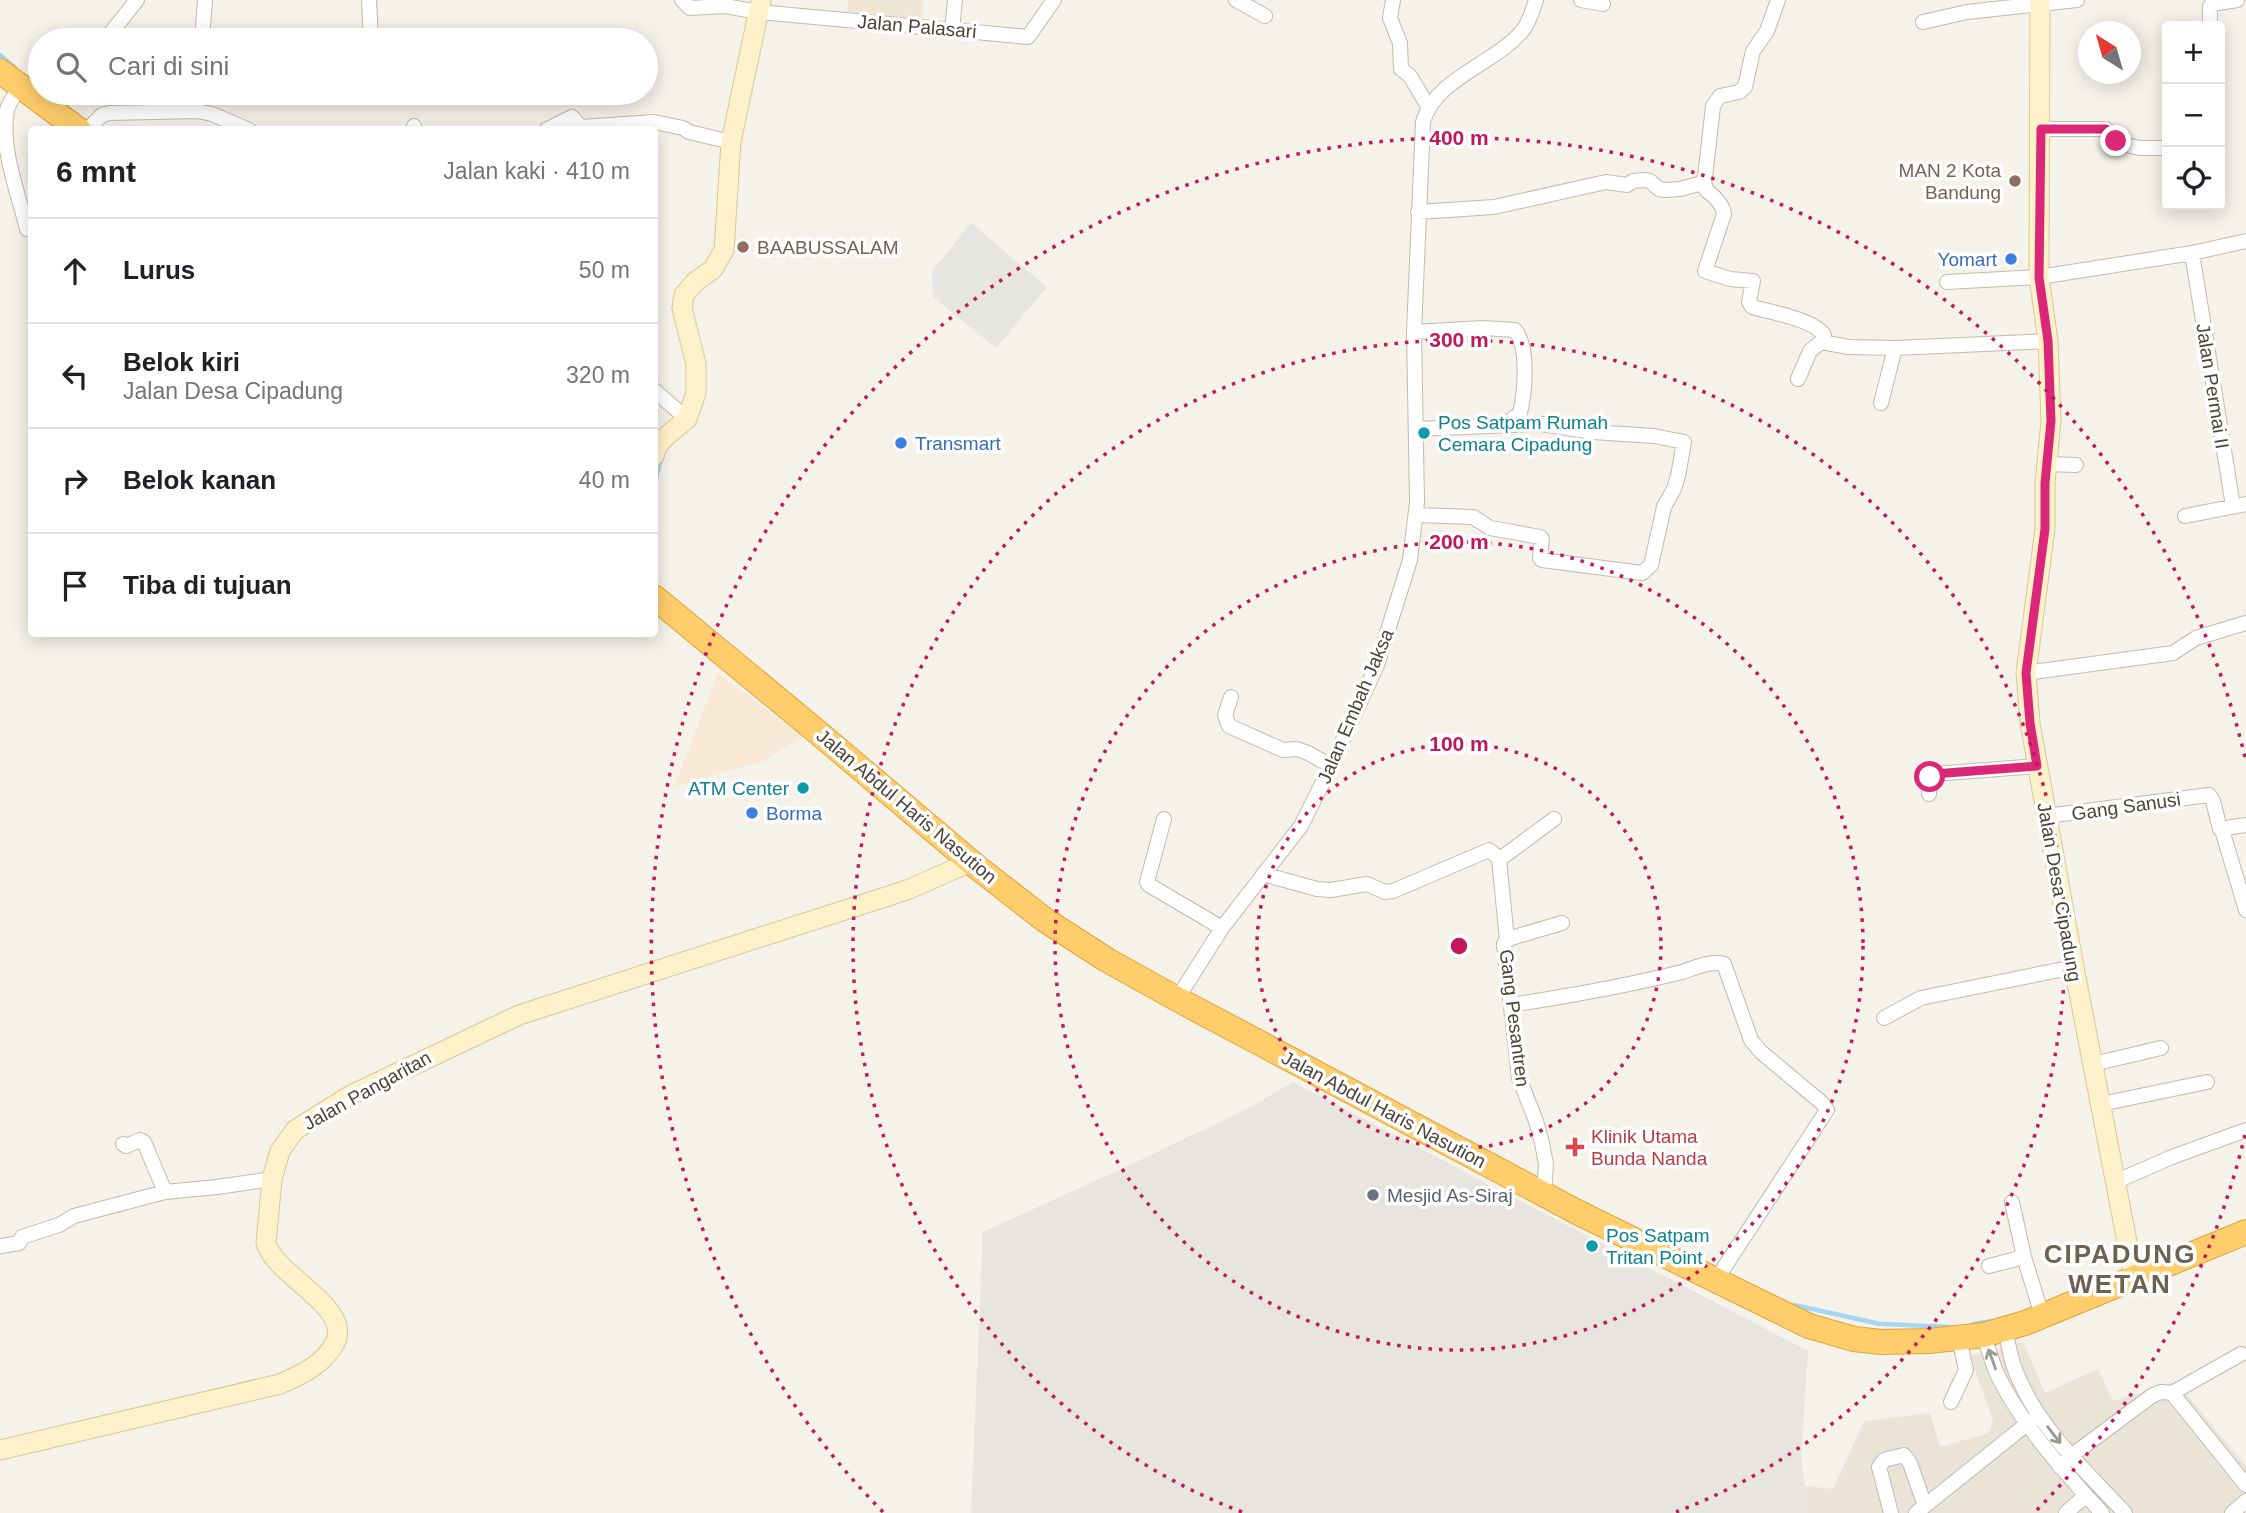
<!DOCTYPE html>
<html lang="id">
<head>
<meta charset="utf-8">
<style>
  :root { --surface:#fff; --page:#f6f6f6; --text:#202124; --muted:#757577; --line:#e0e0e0 }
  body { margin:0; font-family:Helvetica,sans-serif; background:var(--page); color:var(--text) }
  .controls { position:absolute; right:21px; top:21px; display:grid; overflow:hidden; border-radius:7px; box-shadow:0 4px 18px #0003 }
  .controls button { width:63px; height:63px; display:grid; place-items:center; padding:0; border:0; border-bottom:2px solid var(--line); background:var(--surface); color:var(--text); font:35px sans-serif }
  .compass { position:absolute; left:2078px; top:21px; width:63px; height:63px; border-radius:50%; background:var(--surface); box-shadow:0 4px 18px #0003; rotate:323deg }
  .stop { position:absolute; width:21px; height:21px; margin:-16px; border:5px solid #db2777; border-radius:50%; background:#fff }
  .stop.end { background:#db2777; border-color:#fff; box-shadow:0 2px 7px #0008 }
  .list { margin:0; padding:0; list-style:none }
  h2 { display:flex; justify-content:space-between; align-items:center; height:91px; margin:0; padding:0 28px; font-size:30px }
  h2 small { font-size:23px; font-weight:400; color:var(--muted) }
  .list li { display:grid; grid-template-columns:46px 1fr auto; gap:21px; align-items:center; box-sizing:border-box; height:105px; padding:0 28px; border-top:2px solid var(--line) }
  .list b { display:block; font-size:26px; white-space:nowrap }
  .list p { margin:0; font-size:23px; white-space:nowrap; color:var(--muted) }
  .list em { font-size:23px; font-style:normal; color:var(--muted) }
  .icon { flex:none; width:38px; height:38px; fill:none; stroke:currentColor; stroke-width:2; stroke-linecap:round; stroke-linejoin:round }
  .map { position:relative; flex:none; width:2246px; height:1513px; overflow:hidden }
  .search { position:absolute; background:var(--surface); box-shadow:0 4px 18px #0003; left:28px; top:28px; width:630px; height:77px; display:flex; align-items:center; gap:18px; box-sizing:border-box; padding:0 24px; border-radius:38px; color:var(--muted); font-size:26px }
  .panel { position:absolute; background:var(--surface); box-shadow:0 4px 18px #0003; left:28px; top:126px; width:630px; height:511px; border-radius:7px }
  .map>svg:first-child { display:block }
  .residential { fill:#eae4d8 }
  .commercial { fill:#f7e9d6 }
  .industrial { fill:#e8e4df }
  .education { fill:#efe7d4 }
  .parking { fill:#e7e5e2 }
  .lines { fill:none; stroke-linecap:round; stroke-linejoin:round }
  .stream { stroke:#a6d4f3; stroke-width:4.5 }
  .street-casing { stroke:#c2baac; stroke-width:16 }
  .secondary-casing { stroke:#d7c699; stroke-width:21 }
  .highway-casing { stroke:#e3a237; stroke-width:26 }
  .street { stroke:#fff; stroke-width:14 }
  .secondary { stroke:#fff2cb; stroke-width:19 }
  .highway { stroke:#ffcd6c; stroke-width:24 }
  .oneway { stroke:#9b9892 }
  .route { stroke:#db2777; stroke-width:9 }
  .ring { fill:none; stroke:#c2185b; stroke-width:3.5; stroke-dasharray:3.5 7 }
  .education-dot { fill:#8d6e63; stroke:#fff; stroke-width:2.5 }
  .shop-dot { fill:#3f7fe0; stroke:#fff; stroke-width:2.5 }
  .culture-dot { fill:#0f9aa8; stroke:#fff; stroke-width:2.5 }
  .health-dot { fill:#e0444e; stroke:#fff; stroke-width:2.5 }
  .worship-dot { fill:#6b7280; stroke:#fff; stroke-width:2.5 }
  .labels { text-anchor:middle; stroke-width:7; stroke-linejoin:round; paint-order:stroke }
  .street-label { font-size:19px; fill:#4a4338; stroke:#fff }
  .education-label { font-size:19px; fill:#785e54; stroke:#fff; text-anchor:end }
  .shop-label { font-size:19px; fill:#366cbe; stroke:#fff; text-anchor:start }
  .culture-label { font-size:19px; fill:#0d838f; stroke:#fff; text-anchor:start }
  .health-label { font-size:19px; fill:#be3a42; stroke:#fff; text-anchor:start }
  .worship-label { font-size:19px; fill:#5b616d; stroke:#fff; text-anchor:start }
  .district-label { font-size:26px; font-weight:bold; letter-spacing:2px; fill:#6d614f; stroke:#fff }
  .centre { fill:#c2185b; stroke:#fff; stroke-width:3.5 }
  .ring-label { font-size:21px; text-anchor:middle; font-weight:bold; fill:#c2185b; stroke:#fff; stroke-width:7; stroke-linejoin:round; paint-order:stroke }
</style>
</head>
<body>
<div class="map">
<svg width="2246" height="1513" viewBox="0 0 2246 1513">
  <rect width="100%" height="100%" fill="#f5f2ea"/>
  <path class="residential" d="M2023 1342 2045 1393 2098 1369 2113 1401 2176 1382 2246 1466V1513H1809L1805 1486 1833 1489 1864 1421 1930 1413 1940 1447 1989 1433 1993 1421 1970 1356Z"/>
  <path class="commercial" d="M718 673 803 737 764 761 674 787Z"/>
  <path class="industrial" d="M1293 1082 1808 1351 1801 1460 1809 1513H971L983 1232 1132 1164 1249 1108Z"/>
  <path class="education" d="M848 0H923L922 22 847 13Z"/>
  <path class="parking" d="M971 223 1047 287 996 348 933 297 932 271Z"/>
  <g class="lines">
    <path class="stream" d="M0 55 15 68
      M654 486 661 459
      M1794 1305 1880 1324
      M1883 1324 1927 1326
      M1973 1324 1992 1321
      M1930 1326 1950 1327"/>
    <g class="street-casing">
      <path id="street" d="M369 0 371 40
        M682 0 690 8 725 6 759 12 1028 37 1054 0
        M1236 0 1265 16
        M1393 0 1390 18 1400 43 1401 69 1410 76 1429 108
        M1581 0 1603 4
        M1923 22 1967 12 2077 0
        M2210 26V7L2212 4 2237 0
        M952 30 955 0
        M105 40 137 0
        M202 40 205 0
        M20 86C16 94 9 102 7 110 0 148 18 192 27 229
        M197 93 198 111
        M381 93 382 97
        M47 106 59 93
        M414 126 415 130
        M2041 129H2106L2121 144 2140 148H2167
        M87 130 102 115 109 113 198 111 212 114 249 130
        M546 130 572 117 581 127 654 122 683 128 689 132 731 142
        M1704 181 1706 190C1714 196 1723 204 1724 214L1705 271 1730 279 1753 281 1749 302 1752 307C1770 312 1813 319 1824 335L1823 342
        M1418 212 1494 207 1606 182 1627 185 1633 181 1644 180 1650 181 1659 189 1665 190 1680 189 1702 183 1705 177 1713 106 1720 96 1739 92 1745 87 1753 51 1767 31 1778 0
        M2192 253 2233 506
        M1947 282 2039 277 2192 253 2246 241
        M1414 332 1483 328 1515 330C1529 347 1525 392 1520 413L1504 426
        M1798 379 1810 351 1821 342 1849 347 1895 348 2048 341
        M654 390 687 419
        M1881 403 1895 348
        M1416 429 1541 424 1593 432 1654 436 1684 442 1678 476 1674 489 1664 507 1651 565 1642 573 1542 560 1540 558 1542 539 1540 537 1490 528 1473 517 1417 515
        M2048 464 2076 465
        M2185 516 2246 504
        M2026 673 2173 653 2196 638 2246 623
        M1231 697 1225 715 1229 726 1283 750 1297 749 1308 753 1331 766
        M1929 794 1930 777 1934 774 2037 766
        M2047 816 2209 795 2213 801 2220 829 2246 825
        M1164 819 1147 882 1149 885 1222 928
        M2222 830 2246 910
        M1499 859 1507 940
        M1263 874 1317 889 1331 890 1367 884 1385 892 1393 891 1489 850 1500 859 1554 819
        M1177 999 1222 928 1301 826 1331 766 1377 665 1410 560 1417 502 1414 332 1423 122C1435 78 1497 63 1523 30 1529 23 1533 9 1536 0
        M1511 1005C1569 996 1626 986 1682 972 1695 968 1711 960 1724 964L1751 1040 1761 1052 1822 1103 1827 1110 1716 1280
        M1884 1018 1921 998 2074 967
        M2093 1064 2161 1048
        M2101 1104 2207 1082
        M123 1144 126 1146 140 1140 144 1142 165 1192
        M2117 1181 2172 1157 2246 1130
        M1544 1194 1546 1164 1542 1143 1536 1121 1519 1078 1504 944 1507 940 1511 938 1562 923
        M2012 1202 2024 1257 2042 1315
        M0 1246 19 1243 22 1237 59 1225 74 1216 165 1192 217 1187 272 1179
        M1989 1266 2024 1257
        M2005 1330C2008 1342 2010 1355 2014 1367 2035 1425 2084 1469 2125 1513
        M1984 1335C1988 1348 1992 1363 1998 1376 2024 1428 2064 1471 2102 1513
        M2172 1393 2246 1485
        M1951 1402 1966 1370 1959 1338
        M2060 1467 2071 1456 2153 1395 2161 1392 2172 1393 2241 1354
        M1891 1513 1879 1467 1884 1460 1904 1455 1910 1463 1925 1506
        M1916 1513 2032 1420
        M2066 1513 2086 1495
        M2232 1513 2246 1501"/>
    </g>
    <g class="secondary-casing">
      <path id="secondary" d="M2040 0 2039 277 2048 341 2051 421 2045 483V529L2026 673 2030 723 2074 967 2134 1278
        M654 456 657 447 664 438 687 419 696 393V364L682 308 684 295 695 282 713 269 724 250 731 142 761 0
        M0 1450 280 1384C301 1375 323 1365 335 1343 353 1307 275 1276 266 1243L272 1179 280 1151 295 1130 351 1095 519 1015 907 890 971 862"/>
    </g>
    <g class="highway-casing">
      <path id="highway" d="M0 71 79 130
        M654 597 815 730 978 868 1045 920 1107 960 1177 999 1577 1212 1809 1326 1854 1339 1881 1342 1929 1341 1984 1335 2025 1323 2246 1232"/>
    </g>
    <use href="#street" class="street"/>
    <use href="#secondary" class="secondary"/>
    <use href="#highway" class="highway"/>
  </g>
  <defs><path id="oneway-shaft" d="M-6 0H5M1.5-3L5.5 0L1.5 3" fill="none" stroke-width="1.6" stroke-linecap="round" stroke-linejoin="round" transform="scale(1.75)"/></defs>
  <g class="oneway">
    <use href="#oneway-shaft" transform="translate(1992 1359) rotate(-110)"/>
    <use href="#oneway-shaft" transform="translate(2054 1435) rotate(52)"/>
  </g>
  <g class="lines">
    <path class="route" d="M1930 777 1934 774 2037 766 2030 723 2026 673 2045 529V483L2051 421 2048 341 2039 277 2041 129H2106L2116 141"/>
  </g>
  <g class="ring">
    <circle cx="1459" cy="946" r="202"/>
    <circle cx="1459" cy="946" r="404"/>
    <path d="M1242 1512A606 606 0 1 1 1676 1512"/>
    <path d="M2245 1135A808 808 0 0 1 2035 1512M883 1512A808 808 0 1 1 2245 757"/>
  </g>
  <g class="education-dot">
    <circle cx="2015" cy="181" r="7"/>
    <circle cx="743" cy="247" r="7"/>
  </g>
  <g class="shop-dot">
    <circle cx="2011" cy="259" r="7"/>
    <circle cx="901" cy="443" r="7"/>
    <circle cx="752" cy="813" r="7"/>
  </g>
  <g class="culture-dot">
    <circle cx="1424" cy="433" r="7"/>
    <circle cx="803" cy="788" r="7"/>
    <circle cx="1592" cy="1246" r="7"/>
  </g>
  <path class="health-dot" d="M1571.5 1136.5h7v7h7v7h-7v7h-7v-7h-7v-7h7z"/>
  <circle class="worship-dot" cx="1373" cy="1195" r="7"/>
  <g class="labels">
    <g class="street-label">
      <text transform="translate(917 26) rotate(5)" y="7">Jalan Palasari</text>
      <text transform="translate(2213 386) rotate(81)" y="7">Jalan Permai II</text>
      <text transform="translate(1355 706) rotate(-67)" y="7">Jalan Embah Jaksa</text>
      <text transform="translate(907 806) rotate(40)" y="7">Jalan Abdul Haris Nasution</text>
      <text transform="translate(2126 806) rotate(-8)" y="7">Gang Sanusi</text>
      <text transform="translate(2060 892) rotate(80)" y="7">Jalan Desa Cipadung</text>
      <text transform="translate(1515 1018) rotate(83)" y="7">Gang Pesantren</text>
      <text transform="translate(367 1090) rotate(-29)" y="7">Jalan Pangaritan</text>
      <text transform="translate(1384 1109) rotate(28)" y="7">Jalan Abdul Haris Nasution</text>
    </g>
    <g class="education-label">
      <text x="2001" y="177">MAN 2 Kota<tspan x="2001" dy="22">Bandung</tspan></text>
      <text x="757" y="254" text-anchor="start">BAABUSSALAM</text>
    </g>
    <g class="shop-label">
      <text x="1997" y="266" text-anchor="end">Yomart</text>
      <text x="915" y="450">Transmart</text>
      <text x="766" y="820">Borma</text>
    </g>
    <g class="culture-label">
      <text x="1438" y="429">Pos Satpam Rumah<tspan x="1438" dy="22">Cemara Cipadung</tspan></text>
      <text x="789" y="795" text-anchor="end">ATM Center</text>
      <text x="1606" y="1242">Pos Satpam<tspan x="1606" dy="22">Tritan Point</tspan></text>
    </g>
    <g class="health-label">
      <text x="1591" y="1143">Klinik Utama<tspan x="1591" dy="22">Bunda Nanda</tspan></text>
    </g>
    <g class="worship-label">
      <text x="1387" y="1202">Mesjid As-Siraj</text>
    </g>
    <g class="district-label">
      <text x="2120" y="1263">CIPADUNG<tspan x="2120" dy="30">WETAN</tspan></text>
    </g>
  </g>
  <circle cx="1459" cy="946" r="10" class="centre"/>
  <g class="ring-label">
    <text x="1459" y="145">400 m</text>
    <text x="1459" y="347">300 m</text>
    <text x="1459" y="549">200 m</text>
    <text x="1459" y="751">100 m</text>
  </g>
</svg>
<div class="controls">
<button>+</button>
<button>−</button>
<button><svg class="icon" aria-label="locate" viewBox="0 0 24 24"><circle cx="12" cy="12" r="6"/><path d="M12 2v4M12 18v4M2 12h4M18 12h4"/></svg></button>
</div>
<svg class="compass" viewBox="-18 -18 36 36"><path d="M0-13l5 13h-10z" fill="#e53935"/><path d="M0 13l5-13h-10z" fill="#757577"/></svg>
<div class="stop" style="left:1930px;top:777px"></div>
<div class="stop end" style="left:2116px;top:141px"></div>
<div class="search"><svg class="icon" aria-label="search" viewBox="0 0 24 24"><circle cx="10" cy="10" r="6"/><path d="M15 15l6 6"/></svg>Cari di sini</div>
<section class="panel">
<h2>6 mnt<small>Jalan kaki · 410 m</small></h2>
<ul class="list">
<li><svg class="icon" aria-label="ahead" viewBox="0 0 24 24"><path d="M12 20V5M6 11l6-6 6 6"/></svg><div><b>Lurus</b></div><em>50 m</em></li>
<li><svg class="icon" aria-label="left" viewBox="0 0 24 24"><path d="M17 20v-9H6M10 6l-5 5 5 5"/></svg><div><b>Belok kiri</b><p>Jalan Desa Cipadung</p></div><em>320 m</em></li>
<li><svg class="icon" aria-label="right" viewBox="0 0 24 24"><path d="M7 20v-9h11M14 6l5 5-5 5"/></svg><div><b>Belok kanan</b></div><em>40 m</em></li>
<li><svg class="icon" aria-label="arrive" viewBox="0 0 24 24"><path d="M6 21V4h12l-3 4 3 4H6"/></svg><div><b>Tiba di tujuan</b></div></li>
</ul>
</section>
</div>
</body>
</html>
